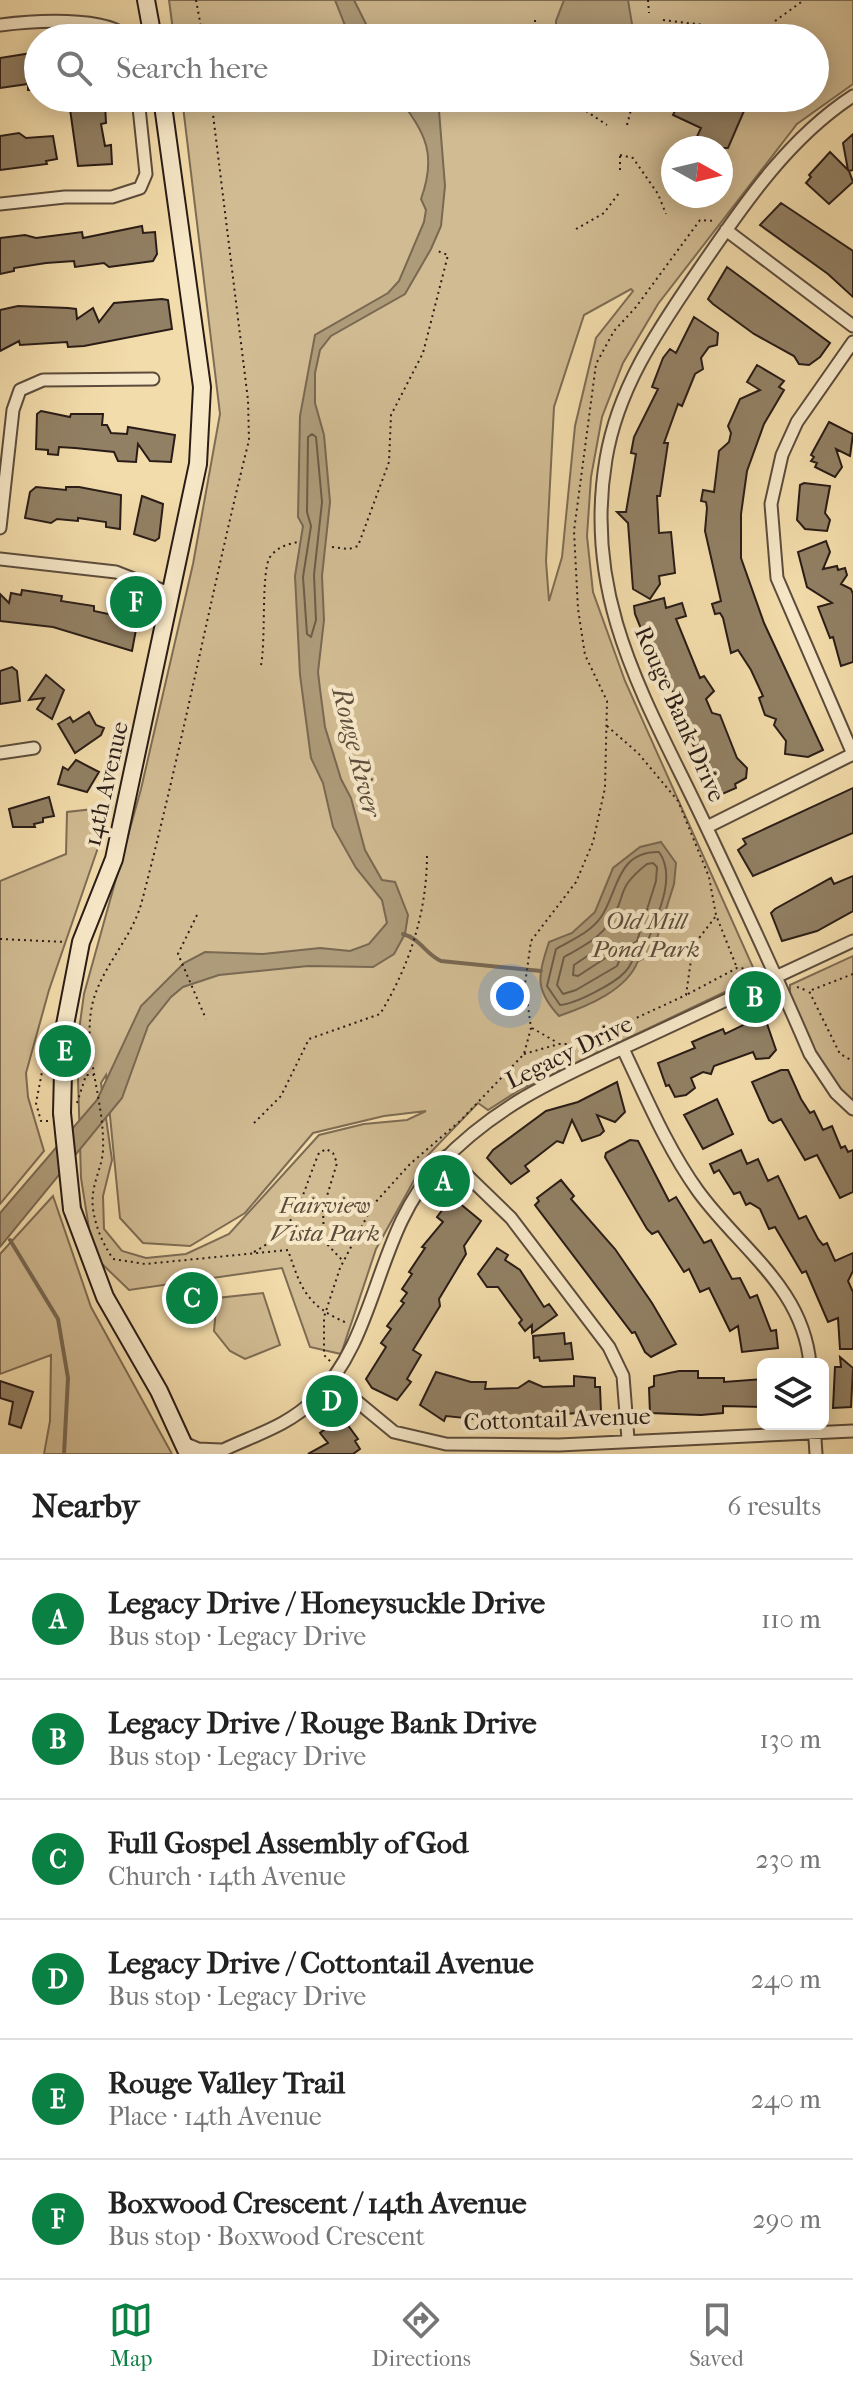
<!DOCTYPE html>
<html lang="en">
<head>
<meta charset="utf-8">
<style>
  :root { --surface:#fff; --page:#f6f6f6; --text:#222; --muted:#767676; --line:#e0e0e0; --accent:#0b8043 }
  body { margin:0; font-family:"IM FELL French Canon",serif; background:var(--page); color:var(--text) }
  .controls { position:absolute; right:24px; bottom:24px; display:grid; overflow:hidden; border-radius:12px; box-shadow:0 4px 20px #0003 }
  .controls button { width:72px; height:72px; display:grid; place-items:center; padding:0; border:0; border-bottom:2px solid var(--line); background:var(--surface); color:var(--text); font:40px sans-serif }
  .compass { position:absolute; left:661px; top:136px; width:72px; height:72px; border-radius:50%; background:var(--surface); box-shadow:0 4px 20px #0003; rotate:98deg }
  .you { position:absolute; left:510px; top:996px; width:28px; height:28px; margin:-20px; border:6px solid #fff; border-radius:50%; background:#1a73e8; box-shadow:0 0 0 12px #1a73e833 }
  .badge { display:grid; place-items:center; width:52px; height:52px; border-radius:50%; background:var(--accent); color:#fff; font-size:26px; font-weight:700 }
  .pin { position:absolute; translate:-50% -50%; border:4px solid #fff; box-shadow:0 2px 8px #0006 }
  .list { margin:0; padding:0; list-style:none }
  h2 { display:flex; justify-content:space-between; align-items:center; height:104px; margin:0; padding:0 32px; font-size:34px }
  h2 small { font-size:26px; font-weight:400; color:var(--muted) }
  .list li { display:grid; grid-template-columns:52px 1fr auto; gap:24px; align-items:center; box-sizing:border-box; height:120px; padding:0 32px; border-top:2px solid var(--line) }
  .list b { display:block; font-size:30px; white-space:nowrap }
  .list p { margin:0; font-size:26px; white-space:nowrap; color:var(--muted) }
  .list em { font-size:26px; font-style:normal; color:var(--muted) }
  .icon { flex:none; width:44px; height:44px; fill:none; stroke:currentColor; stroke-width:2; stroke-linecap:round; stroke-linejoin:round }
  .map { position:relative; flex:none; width:853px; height:1454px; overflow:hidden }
  .search { position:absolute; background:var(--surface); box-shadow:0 4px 20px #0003; left:24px; right:24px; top:24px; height:88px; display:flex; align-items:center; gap:20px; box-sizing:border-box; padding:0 28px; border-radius:44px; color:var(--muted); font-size:30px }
  .sheet { height:824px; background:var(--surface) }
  nav { display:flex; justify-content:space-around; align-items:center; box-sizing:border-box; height:112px; border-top:2px solid var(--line); background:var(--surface); font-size:22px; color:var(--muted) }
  nav a { display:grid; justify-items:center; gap:4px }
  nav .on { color:var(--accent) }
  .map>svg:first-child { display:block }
  .green { fill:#d1bb92; stroke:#7d6c54; stroke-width:2; fill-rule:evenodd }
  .water { fill:#ae9b79; stroke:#796852; stroke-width:2 }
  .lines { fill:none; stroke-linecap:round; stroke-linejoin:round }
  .shore { stroke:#6c5c48; stroke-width:2 }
  .stream { stroke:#796852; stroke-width:4 }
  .building { fill:#928064; stroke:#291c17; stroke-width:2 }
  .street-casing { stroke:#5c4c3c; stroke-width:15 }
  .secondary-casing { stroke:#291c17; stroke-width:20 }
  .path { stroke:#291c17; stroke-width:2; stroke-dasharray:2 4; stroke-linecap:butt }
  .street { stroke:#f7e8c8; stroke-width:11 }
  .secondary { stroke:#f7e8c8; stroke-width:16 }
  .secondary-bridge-casing { stroke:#291c17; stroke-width:20; stroke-linecap:butt }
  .secondary-bridge { stroke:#f7e8c8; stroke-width:16 }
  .labels { text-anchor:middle; stroke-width:8; stroke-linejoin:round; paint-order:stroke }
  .street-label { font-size:24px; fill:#291c17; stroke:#f7e8c8 }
  .park-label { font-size:24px; font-style:italic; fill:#5b4c3c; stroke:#f7e8c8 }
  .water-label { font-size:26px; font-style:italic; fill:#5e4f3e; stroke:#f7e8c8 }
</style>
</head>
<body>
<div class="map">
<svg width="853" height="1454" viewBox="0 0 853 1454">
  <rect width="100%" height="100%" fill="#f3dcab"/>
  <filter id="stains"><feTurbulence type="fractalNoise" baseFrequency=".0025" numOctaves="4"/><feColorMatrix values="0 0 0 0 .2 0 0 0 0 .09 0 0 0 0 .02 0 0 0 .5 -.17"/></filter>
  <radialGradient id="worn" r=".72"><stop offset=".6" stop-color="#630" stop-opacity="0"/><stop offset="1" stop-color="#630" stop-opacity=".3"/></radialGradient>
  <path class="green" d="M169 0H853V84L797 124 658 304 623 363 602 417 591 477 587 536 593 592 625 681 756 974 750 980 521 1089 488 1110 478 1103 428 1155 376 1249 341 1354 310 1347 282 1268 129 1290 100 1262 90 1235 81 1178 77 1045 84 994 141 789 193 564 220 414 182 98H671L669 104 673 98H815V38H174ZM673 148H721V196H673ZM631 289 633 291 596 338 575 426 562 557 549 601 546 561 554 407 584 315ZM106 1075 120 1218 143 1243 190 1246 245 1213 313 1133 384 1116 426 1111 407 1120 364 1124 319 1135 229 1234 186 1254 146 1258 122 1251 104 1229 103 1196 112 1160 101 1083Z
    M112 807 49 990 26 1073 28 1097 44 1151 0 1204V881L66 854 67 812Z
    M853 956V1106C823 1076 807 1034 790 996V985Z
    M53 1196 91 1307 172 1454H44L50 1421 51 1355 0 1374V1254Z
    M263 1293 280 1345 245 1359 230 1351 214 1331 217 1298Z"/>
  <path class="water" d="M335 0H354L373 38H350Z
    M564 0H628L634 36 556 38V21Z
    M399 98H438L445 186 441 226 431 249 405 294 331 336 320 350 315 373V403L324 435 330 502 322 576 324 620 318 672 320 689 325 727 341 779 351 798 365 850 382 880 395 882 408 915 405 934 394 954 373 967 308 966 219 975 183 987 171 997 148 1026 122 1098 0 1247V1213L97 1100 141 1006 184 963 205 952 263 954 320 948 350 951 369 944 387 923 382 900 356 868 333 827 323 783 311 758 300 675 295 576 303 526 298 517 300 416 315 335 388 293 399 281 424 222 426 210 421 199C437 154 426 135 399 98Z
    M661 842 676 863 674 884 652 954 638 961C627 990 588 1006 559 1016 534 989 538 976 549 942L572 933 595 912 613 868 640 847Z"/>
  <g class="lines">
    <path class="shore" d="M312 434 316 437 322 502 314 575 316 620 311 637 307 634 303 577 311 526 307 512 308 437Z
      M659 852C678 878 655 920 645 948 630 957 635 961 625 972 614 984 575 1004 560 1005L547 986 556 949C571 940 590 933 601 917 618 893 616 851 659 852Z
      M647 864 653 863 657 867 656 881 637 941 624 949 617 966 576 990 563 994 557 985 564 957C580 948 599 939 610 922 628 895 614 890 647 864Z
      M605 944 611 946 607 957 578 976 573 975 574 965Z"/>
    <path class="stream" d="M403 934C421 939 425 954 441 961L541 971
      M10 1240 58 1319 68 1378 64 1454"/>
  </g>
  <path class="building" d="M38 52V90H28V84L0 88V58Z
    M75 98H100V105L105 104 106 123 101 124 105 146 111 145 112 164 78 166 69 102H75Z
    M681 98H741L747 104 728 148H702L704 145 695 141 701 128 673 115Z
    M19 133 26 138 53 136 57 159 46 161 47 164 0 170V136Z
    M853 134V170L849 171 853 182 829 204 806 183 811 177 809 175 830 152 848 170 843 143Z
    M781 203 853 251V297L828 274 760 225Z
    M142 226 143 233 155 232 157 254 153 261 109 267 104 263 75 267 74 261 46 263 14 268V271L0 274V238L25 235 36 238 82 232 83 238Z
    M727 267 830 343 820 357 809 365 799 364 794 356 754 334 713 304 708 299Z
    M162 299 168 300 172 329 84 346 68 347 67 342 20 345 19 341 0 351V310L18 306 68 308 76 309 77 319 93 308 99 322 114 303Z
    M694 317 718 333 717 345 709 347 701 358 703 369 695 374 682 406 678 404 664 443H668L660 496H657L659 533 671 532 675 573 659 576 660 584 650 599 633 589 628 523 617 512H626L636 454 631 453 634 437 658 389 652 387 663 358 670 349 676 353Z
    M757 365 784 381 779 387 784 390 764 424 747 471 741 514V558L764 623 823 750 808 757 785 754 786 741 774 725 776 719 765 715 759 698 763 696 751 670 738 650 731 653 723 618 720 613 715 614 712 604 721 601 705 531 707 508 706 502 701 501 703 490 714 492 719 451 729 442 731 433 728 426 740 399 760 390 747 382Z
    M41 411 70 417 71 414H103L102 425H107L111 433 127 434 128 427 175 435 171 462 150 461 138 444 136 462 118 461 114 452 75 448 59 447 58 455 48 454V450L36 449 37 414Z
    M829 422 853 434 850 456 836 449 842 467 835 477 815 467 817 463 811 461 814 457 811 455Z
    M804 483 830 486 825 513 830 520 827 531 805 529 797 520 800 485Z
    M36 487 66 490V487H79L121 495 120 529 106 527V522L78 518V521L57 519 51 523 25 518 30 492Z
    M142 496 163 504 159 538 155 541 134 534Z
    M826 541 830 552 823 569 837 566 838 570 845 568 847 575 841 584 851 589 853 594V662L841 666 833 637 830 638 818 607 832 603 807 587 798 552Z
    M22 590 62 596 61 601 94 606V611L127 618 126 622 137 624 132 651 53 627 0 621V594L9 603 11 593 21 595Z
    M664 598 666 608 682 603 686 616 676 619 700 678 704 676 714 691 706 699 712 713 720 715 737 758 747 768 746 778 735 784 736 788 720 795 708 769 710 753 699 758 685 727 690 725 665 677 668 676 655 649 650 651 635 614 634 606Z
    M12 667 17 671 20 701 0 704V671Z
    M46 675 64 690 52 719 37 709 44 698 29 700Z
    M89 712 96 725 104 728 101 735 75 753 58 724 70 717 73 722Z
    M76 760 99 772 87 792 58 784 63 767 68 770Z
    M853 788V833L753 876 738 850 746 844 743 839Z
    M49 797 54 816 43 818V822L34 824 35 827H13L9 809Z
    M853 876V911L817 931 782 941 771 913 775 909 831 878 834 884Z
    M764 1015 776 1050 769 1058 756 1059 753 1052 714 1066 711 1074 703 1072 691 1078 695 1088 686 1095 675 1097 669 1085 666 1086 658 1063 695 1048 692 1042 706 1036 723 1029 725 1034Z
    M781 1070H788L801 1099 810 1113 814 1111 823 1130 832 1126 841 1148 845 1146 848 1152 853 1150V1192L840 1198 817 1155 805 1160 781 1119 773 1123 769 1120 752 1082Z
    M617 1082 625 1112 615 1122 597 1115 604 1131 600 1135 582 1141 572 1120 563 1143 557 1141 525 1166 529 1171 511 1184 487 1158 493 1150 546 1111 578 1102Z
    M717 1099 733 1134 703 1149 684 1115Z
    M630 1140 638 1141 669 1201 676 1197 704 1243 711 1240 732 1279 740 1278 750 1298 757 1295 771 1331 776 1330 778 1348 742 1352 738 1326 730 1331 709 1288 700 1292 689 1269 684 1272 658 1231 652 1234 647 1229 605 1157 606 1153Z
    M741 1150 747 1164 758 1159 768 1181 778 1176 799 1219 806 1216 818 1239 823 1245 827 1243 835 1261 853 1253V1271L848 1281 853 1292V1349H840L838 1318 828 1322 806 1271 802 1273 775 1227 769 1229 760 1209 750 1203 746 1205 740 1192 734 1194 719 1170 714 1173 710 1164Z
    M561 1180 574 1196 571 1199 615 1249 652 1303 676 1344 651 1357 645 1352 635 1332 632 1333 535 1205 539 1201 537 1198Z
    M452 1197 481 1221 464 1246 466 1254 439 1299 440 1306 413 1350 421 1355 407 1379 411 1382 397 1400 372 1388 366 1379 386 1347 381 1343 391 1329 387 1326 404 1303 401 1301 407 1293 402 1289 412 1274 409 1272 425 1248 422 1247 443 1222 437 1217Z
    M497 1248 508 1255 505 1260 520 1270 544 1307 549 1304 557 1315 532 1333V1325L525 1331 519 1323 522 1320 498 1287H487L478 1274Z
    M176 1292H208V1310L176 1311Z
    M564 1333 565 1344 571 1343 573 1359 540 1361 539 1357 534 1358 533 1336Z
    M840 1357 853 1368 851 1407 833 1408 835 1367H841Z
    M679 1371H698V1378H724V1382L763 1379V1407L723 1406V1413L701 1415 650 1413 649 1388 654 1386V1376Z
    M436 1372 471 1382H486L485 1389 518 1388 529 1381 543 1387 574 1386V1376L595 1378V1387H600L601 1412 561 1414V1422L530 1423V1416L503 1417V1422L446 1416 444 1421 420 1405Z
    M0 1381 33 1392 21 1428 9 1424 13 1402 0 1398Z
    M338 1419 344 1420 358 1439 355 1441 360 1449 353 1454H308L328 1443 320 1433Z"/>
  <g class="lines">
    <g class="street-casing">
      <path id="street" d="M0 25C29 21 107 15 128 38
        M853 96C787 139 742 207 698 271 658 330 618 387 606 459 582 601 647 701 705 824 741 900 777 977 810 1054L836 1093 853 1109
        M0 204 65 197H112L140 188 146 174 138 98
        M726 230 853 326
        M0 528 13 410 20 390 43 380 153 379
        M0 559 116 572 172 594
        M0 753 34 748
        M707 827 853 754 777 578 771 504 782 455 797 422 853 342
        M623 1049C646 1097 667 1148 698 1191 740 1249 803 1287 810 1364
        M447 1156 511 1218 609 1347 623 1376 628 1439
        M331 1380 394 1432 446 1444 559 1445 853 1431
        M814 1424 816 1454
        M184 1443 198 1449 221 1450
        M215 1454C250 1436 286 1428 315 1399 379 1337 375 1231 439 1165 500 1100 570 1073 649 1036 717 1005 785 973 853 941"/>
    </g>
    <g class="secondary-casing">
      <path id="secondary" d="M146 0 153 38
        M62 1113 64 1030 81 942 114 859 198 464 202 387 162 98
        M72 1209 105 1297 159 1391 188 1454"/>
    </g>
    <path class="path" d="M196 0 203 38
      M648 0 649 13
      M535 20 536 38
      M663 20 729 28
      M775 21 804 0
      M651 38 652 31
      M211 98 248 400 249 440C211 593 182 748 142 901 132 940 97 971 91 1011 84 1057 105 1103 103 1150 102 1170 90 1185 93 1209 96 1228 102 1242 113 1259L145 1264 288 1250C301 1289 307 1306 347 1323
      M559 98C581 114 601 112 622 98
      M586 111 607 125
      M627 125 634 98
      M620 155 633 158 658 194 666 214
      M620 170V153
      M576 229 604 213 619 193
      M332 547 349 549 358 546 389 462 391 415 423 353 448 255 435 250
      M261 665C266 641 261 570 270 557 277 547 288 544 298 542
      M607 726 638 753 678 801 709 877 716 915 737 968
      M197 915 178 954 206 1019
      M0 939 66 942
      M853 974 809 991 840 1054 853 1061
      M797 987 808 991
      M688 994 737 968 753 969
      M532 1028 558 1043
      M524 1054 559 1044H580L686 995 693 946 716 916
      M77 1103 86 1075H94
      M48 1121H41L36 1103 49 1036
      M254 1123 281 1096 309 1039 380 1014C410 965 427 912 427 854
      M254 1252C300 1227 300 1197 319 1153L326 1149 333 1153 337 1163 323 1209 324 1241 343 1261
      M330 1361 324 1355V1317L340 1268 373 1205 410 1164 460 1121 524 1054 531 1028 525 984 531 941 576 882 593 842 605 788 607 701 585 655 578 609 574 531 596 364 614 331 636 307 700 220 716 221"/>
    <use href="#street" class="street"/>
    <use href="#secondary" class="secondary"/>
    <g class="secondary-bridge-casing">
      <path id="secondary-bridge" d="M62 1113 72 1209"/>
    </g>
    <use href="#secondary-bridge" class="secondary-bridge"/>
  </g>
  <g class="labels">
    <g class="street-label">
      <text transform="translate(680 714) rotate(66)" y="8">Rouge Bank Drive</text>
      <text transform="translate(106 784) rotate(-77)" y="8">14th Avenue</text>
      <text transform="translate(569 1052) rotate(-26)" y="8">Legacy Drive</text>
      <text transform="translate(557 1419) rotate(-2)" y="8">Cottontail Avenue</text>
    </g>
    <g class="park-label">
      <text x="646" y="929">Old Mill<tspan x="646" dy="28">Pond Park</tspan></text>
      <text x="325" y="1213">Fairview<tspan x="325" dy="28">Vista Park</tspan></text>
    </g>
    <g class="water-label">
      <text transform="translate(357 752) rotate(76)" y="9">Rouge River</text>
    </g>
  </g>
  <rect width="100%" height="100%" filter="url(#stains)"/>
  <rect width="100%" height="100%" fill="url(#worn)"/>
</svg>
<div class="controls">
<button><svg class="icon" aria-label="layers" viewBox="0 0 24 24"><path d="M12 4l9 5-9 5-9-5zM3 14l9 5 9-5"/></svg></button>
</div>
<svg class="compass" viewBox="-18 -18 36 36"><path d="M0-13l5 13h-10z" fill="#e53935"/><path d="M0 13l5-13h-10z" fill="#767676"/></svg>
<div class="you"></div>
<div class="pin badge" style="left:444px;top:1181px">A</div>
<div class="pin badge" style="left:755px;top:997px">B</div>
<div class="pin badge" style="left:192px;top:1298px">C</div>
<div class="pin badge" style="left:332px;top:1401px">D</div>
<div class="pin badge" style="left:65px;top:1051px">E</div>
<div class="pin badge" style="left:136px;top:602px">F</div>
<div class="search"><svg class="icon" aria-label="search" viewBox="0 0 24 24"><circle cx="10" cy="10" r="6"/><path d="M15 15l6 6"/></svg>Search here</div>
</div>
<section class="sheet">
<h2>Nearby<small>6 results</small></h2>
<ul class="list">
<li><span class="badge">A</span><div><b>Legacy Drive / Honeysuckle Drive</b><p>Bus stop · Legacy Drive</p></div><em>110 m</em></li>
<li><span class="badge">B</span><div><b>Legacy Drive / Rouge Bank Drive</b><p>Bus stop · Legacy Drive</p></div><em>130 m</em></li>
<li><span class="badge">C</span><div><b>Full Gospel Assembly of God</b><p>Church · 14th Avenue</p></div><em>230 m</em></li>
<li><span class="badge">D</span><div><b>Legacy Drive / Cottontail Avenue</b><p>Bus stop · Legacy Drive</p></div><em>240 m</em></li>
<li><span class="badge">E</span><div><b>Rouge Valley Trail</b><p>Place · 14th Avenue</p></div><em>240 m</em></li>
<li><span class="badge">F</span><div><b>Boxwood Crescent / 14th Avenue</b><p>Bus stop · Boxwood Crescent</p></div><em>290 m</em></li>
</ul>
</section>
<nav>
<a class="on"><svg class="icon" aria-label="map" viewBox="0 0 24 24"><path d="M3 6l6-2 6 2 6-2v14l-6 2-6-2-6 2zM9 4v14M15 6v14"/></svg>Map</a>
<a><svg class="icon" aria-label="directions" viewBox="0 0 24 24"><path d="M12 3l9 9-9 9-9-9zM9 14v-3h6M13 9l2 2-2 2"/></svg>Directions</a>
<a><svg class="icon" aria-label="saved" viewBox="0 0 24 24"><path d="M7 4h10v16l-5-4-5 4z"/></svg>Saved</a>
</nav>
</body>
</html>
